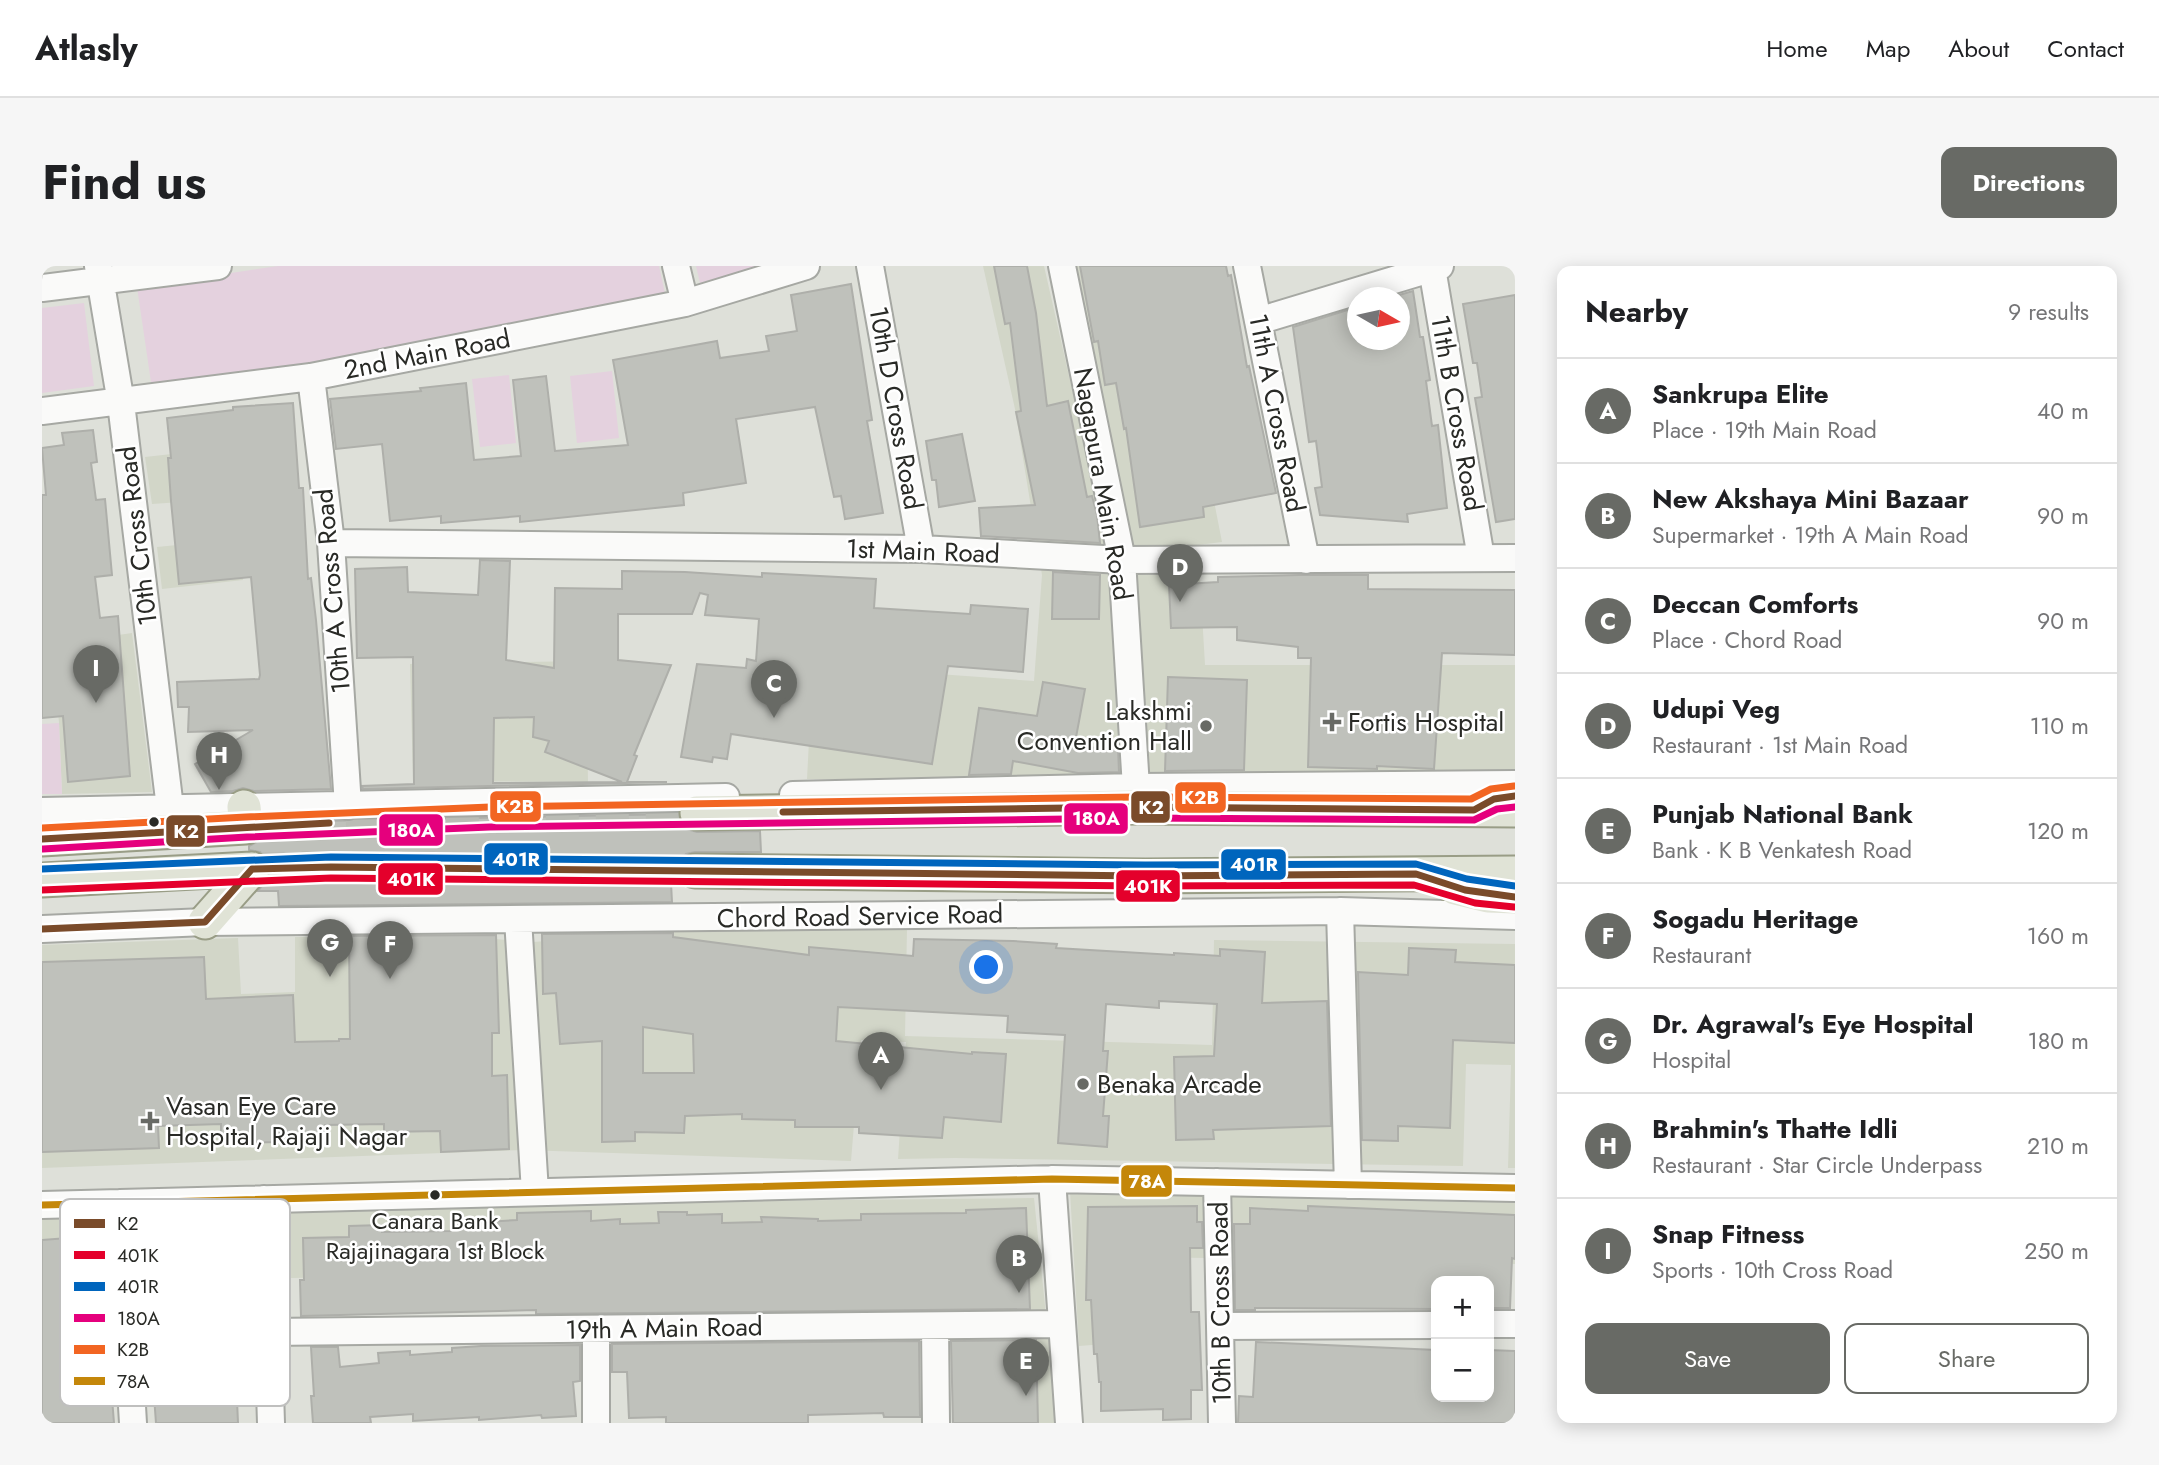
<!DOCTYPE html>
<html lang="en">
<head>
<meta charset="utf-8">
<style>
  :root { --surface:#fff; --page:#f6f6f6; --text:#202124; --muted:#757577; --line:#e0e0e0; --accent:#686a65 }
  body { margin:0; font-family:Jost,sans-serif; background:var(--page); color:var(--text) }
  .controls { position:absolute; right:21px; bottom:21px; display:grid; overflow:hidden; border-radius:14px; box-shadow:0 4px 18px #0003 }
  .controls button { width:63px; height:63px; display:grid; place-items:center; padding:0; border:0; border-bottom:2px solid var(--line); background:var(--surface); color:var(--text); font:35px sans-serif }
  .compass { position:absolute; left:1305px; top:21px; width:63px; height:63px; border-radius:50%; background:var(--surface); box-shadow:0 4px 18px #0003; rotate:99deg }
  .you { position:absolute; left:945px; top:702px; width:24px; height:24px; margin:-18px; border:5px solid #fff; border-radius:50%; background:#1a73e8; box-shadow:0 0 0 10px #1a73e833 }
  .badge { display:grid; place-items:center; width:46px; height:46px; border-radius:50%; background:var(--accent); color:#fff; font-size:23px; font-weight:700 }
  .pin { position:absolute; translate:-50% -58px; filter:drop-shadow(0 2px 4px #0008) }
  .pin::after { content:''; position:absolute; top:37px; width:24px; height:21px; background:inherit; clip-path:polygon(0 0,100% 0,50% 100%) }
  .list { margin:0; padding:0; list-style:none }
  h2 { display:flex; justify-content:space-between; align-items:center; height:91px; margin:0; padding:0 28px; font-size:30px }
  h2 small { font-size:23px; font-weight:400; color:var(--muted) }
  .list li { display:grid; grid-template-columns:46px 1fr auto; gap:21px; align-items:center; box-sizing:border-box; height:105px; padding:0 28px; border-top:2px solid var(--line) }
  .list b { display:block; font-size:26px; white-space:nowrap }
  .list p { margin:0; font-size:23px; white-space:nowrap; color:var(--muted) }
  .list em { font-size:23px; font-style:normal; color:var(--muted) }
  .actions { display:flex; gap:14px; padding:21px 28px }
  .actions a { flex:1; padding:16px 0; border:2px solid var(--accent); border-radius:14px; text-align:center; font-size:24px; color:var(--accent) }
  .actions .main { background:var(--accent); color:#fff }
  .map { position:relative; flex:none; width:1473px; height:1157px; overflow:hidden; border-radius:14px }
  header { display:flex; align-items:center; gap:42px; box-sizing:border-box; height:98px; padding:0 35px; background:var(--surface); border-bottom:2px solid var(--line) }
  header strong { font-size:33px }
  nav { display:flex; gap:38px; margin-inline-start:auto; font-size:24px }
  .intro { display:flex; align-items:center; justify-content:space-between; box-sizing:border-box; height:168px; padding:0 42px }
  h1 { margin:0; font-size:49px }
  .button { padding:18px 32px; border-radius:14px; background:var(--accent); color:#fff; font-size:24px; font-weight:700 }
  main { display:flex; gap:42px; padding:0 42px }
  aside { flex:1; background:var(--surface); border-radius:14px; box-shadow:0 4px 18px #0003 }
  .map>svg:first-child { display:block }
  .built { fill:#d2d6c8 }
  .green { fill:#e4d1de }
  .building { fill:#bfc1bb; stroke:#aeafaa; stroke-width:2; fill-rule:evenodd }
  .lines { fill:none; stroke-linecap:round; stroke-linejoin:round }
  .major-tunnel { stroke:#babcb5; stroke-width:33; stroke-dasharray:33 17; stroke-linecap:butt }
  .minor-casing { stroke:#a6a8a3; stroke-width:30 }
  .major-casing { stroke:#999d86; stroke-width:37 }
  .minor { stroke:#fafaf9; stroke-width:26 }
  .major { stroke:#e0e3d6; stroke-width:33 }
  .bus-1-casing { stroke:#fff; stroke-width:12 }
  .bus-2-casing { stroke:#fff; stroke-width:12 }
  .bus-3-casing { stroke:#fff; stroke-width:12 }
  .bus-4-casing { stroke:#fff; stroke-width:12 }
  .bus-5-casing { stroke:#fff; stroke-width:12 }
  .bus-6-casing { stroke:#fff; stroke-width:12 }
  .bus-1 { stroke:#7a4b2a; stroke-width:7 }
  .bus-2 { stroke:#e4002b; stroke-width:7 }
  .bus-3 { stroke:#0065bd; stroke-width:7 }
  .bus-4 { stroke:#e5007d; stroke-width:7 }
  .bus-5 { stroke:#f26522; stroke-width:7 }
  .bus-6 { stroke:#c4870a; stroke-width:7 }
  .poi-dot { fill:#686a65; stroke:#fff; stroke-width:2.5 }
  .bus-dot { fill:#292a26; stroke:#fff; stroke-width:2.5 }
  .labels { text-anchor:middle; stroke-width:5; stroke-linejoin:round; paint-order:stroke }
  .bus-label { font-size:24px; fill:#292a26; stroke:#fff }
  .street-label { font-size:26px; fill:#292a26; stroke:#fff }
  .poi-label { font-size:26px; fill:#292a26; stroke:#fff; text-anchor:start }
  .key { fill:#fff; stroke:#bfbfbe; stroke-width:2 }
  .key-label { font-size:19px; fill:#292a26 }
  .line-badge { stroke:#fff; stroke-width:2.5 }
  .badge-label { font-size:19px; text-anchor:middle; font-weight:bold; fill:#fff }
</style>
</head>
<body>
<header>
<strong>Atlasly</strong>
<nav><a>Home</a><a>Map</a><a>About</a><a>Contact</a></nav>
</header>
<div class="intro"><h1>Find us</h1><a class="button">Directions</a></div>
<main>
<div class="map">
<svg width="1473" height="1157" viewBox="0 0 1473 1157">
  <rect width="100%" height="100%" fill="#dee0d9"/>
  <path class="built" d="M941 0H1002L1065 277 1085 515 765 513 771 399 992 415 1000 309 973 143Z
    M1031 0H1126L1180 276 1156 279 1163 399H1473V507L1100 515Z
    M192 181 198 232 110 238 103 191Z
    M196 273 201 314 120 323 115 281Z
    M90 367 110 526 20 528 17 456 8 379Z
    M544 395 546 516 371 515 368 398Z
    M674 663H865L863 770 1170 779 1172 674 1473 678V902H1466L1469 799 1424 798 1421 900 913 892 856 893 864 776 819 774 809 895 481 884 0 902V679L196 672 199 728 253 726V671L400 669 491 676Z
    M1028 925 1473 932V998L1109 991 1114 1074 1037 1080Z
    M992 932 1015 1157H958L952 998 0 1017V952L512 937Z"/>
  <path class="green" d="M236 0H617L624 32 387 81 110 123 95 21Z
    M654 0H720L658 17Z
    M42 37 52 120 0 127V42Z
    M570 105 577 172 535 177 528 110Z
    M467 109 474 177 438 181 430 113Z
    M17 457 20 528H0V458Z"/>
  <path class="building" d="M952 0H985L994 47 1005 140 1026 135 1045 231 1050 230 1055 249 1058 277 939 270 937 242 993 239 974 146 979 145 968 57 963 58Z
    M1038 0H1184L1186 10 1189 9 1205 101 1207 100 1234 227 1161 241 1162 251 1098 261 1084 162 1082 163 1074 117 1063 119 1056 75 1052 76Z
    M809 18 830 154 825 155 841 247 803 253 799 230 792 231 773 141 694 153 704 217 641 227 642 239 478 256V250L399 257V250L348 255 340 178 294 183 288 133 379 125 378 122 424 117 432 194 479 190 471 114 504 110 513 185 586 179 571 94 675 75 678 92 727 85 724 70 755 65 749 29Z
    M1371 25 1378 71H1381L1388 114 1384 115 1390 160 1396 159 1405 242 1365 248 1366 256 1278 249 1273 222 1280 221 1274 175 1267 176 1251 61 1315 41V74H1357V29Z
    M1473 29V253L1454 256 1433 132 1440 131 1435 97H1431L1421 38Z
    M251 137 257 222H261L266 313 269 312 274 354 289 523 212 525 201 522 191 525 169 526 153 498 211 464 146 466 147 441H136L135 416 217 413 218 409 209 311 137 318 129 235 126 192H129L125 152 191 144V141Z
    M51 164 55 196 49 197 54 234 63 233 70 309 53 311 58 352 76 350 88 510 26 516 21 450 0 452V229H4L0 182 22 179 20 167Z
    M920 168 933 235 897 241 894 214H890L884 175Z
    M438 294 468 295 464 394 512 402 513 322 580 323V305L643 306 720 311V307L834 313 832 342 928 348 929 339 986 343 981 406 906 400 890 498 689 468 685 493 671 491 670 496 639 491 655 398 704 402 705 393 714 395 717 353 663 349 666 329 658 327 650 348H576V394L629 399 592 489 595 490 585 516H625L321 523 320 520 372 518 371 391 315 392 313 303 365 301 366 326 436 329ZM492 451 491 471 507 475 503 486 580 516 451 517 452 452Z
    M1011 306 1058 309 1057 353H1010Z
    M1257 309H1326V323L1473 324V389L1400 387 1392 503 1335 500V503L1266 501 1269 392H1256V381L1195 374V361L1129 362 1127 319 1176 316V311Z
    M1126 411 1205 414 1202 504 1123 505Z
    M1001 416 1043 423 1032 482 1076 481 1077 506 1036 507 971 495 969 508 927 509 937 442 995 450Z
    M636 548 638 556 645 563 655 566 718 565 719 586H653L644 588 637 595 634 604 638 616 629 617 630 636 237 640 236 625H216L229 608 226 593 218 586 207 584V580L215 576 221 570 223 556Z
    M631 667V671L767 689V681L871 690 872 673 971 675 1015 678 1014 682 1132 689V687L1178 690V683L1223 686 1220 737 1285 735 1289 860 1171 864 1172 873 1134 874 1132 791 1172 790 1175 738 1117 735V742L1064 738 1061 785H1066L1061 850H1067L1065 881 1016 877 1023 769 965 766 966 750 796 741 794 775 930 788V786L964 788 959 856 902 851 900 872 817 867V861H753V854L700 853V848L643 850 642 867 593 866V875L560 876V775L518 778 514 727 501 728 500 668ZM601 761 651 768 652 807H601Z
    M454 669 457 767H450V810L465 809 467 883 399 886 398 865 342 866V858L283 859V867L235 868V876L179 877V858L116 860 117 882 0 886V696L162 691 164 733 251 729 253 776 297 775V773H308L307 670Z
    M1367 682 1414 684 1413 696 1473 699V777L1411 774 1408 862 1356 860V875L1320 874 1316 706 1366 709Z
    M1155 940V956H1160L1161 982H1148L1149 1046H1157L1160 1124H1149V1153L1121 1154V1143L1059 1145V1116H1057L1055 1088H1052L1049 1034H1044L1046 941Z
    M1266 940 1473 949V993L1470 992 1468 1042H1447L1448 1015H1394V1043L1213 1042V1044H1193L1192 958H1208V942L1266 945Z
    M984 942 988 1043 494 1048V1044L259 1050 258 1014H262L261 972 307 971V960L340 959V966L409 965V958L475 954V947L549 945V955L578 953V958L617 957 616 946H645V949L680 948V957L720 956 719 951 776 953V955L819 954V948L924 947V944Z
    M191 964 195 1060H190L191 1101H198L199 1134H195L196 1157H114L112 1130H105L96 970Z
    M64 969 68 1032 61 1033 64 1076 70 1075 74 1132H70L72 1157H0V974Z
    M994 1074 996 1157H911L909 1075Z
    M877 1075 878 1151H842L841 1147 766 1149V1157H624V1151L587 1152 585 1106H570V1078Z
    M1214 1076 1394 1084V1131H1447V1084L1473 1085V1157H1196L1197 1130 1211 1131Z
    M538 1079V1115L531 1116 534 1150 500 1152 499 1149 437 1154V1151L371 1155V1148L328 1151 329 1157H271L269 1130H272L269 1081H296L298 1101 337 1097 336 1087 368 1085V1089L410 1086V1082L439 1080Z"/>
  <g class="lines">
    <path class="major-tunnel" d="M204 561 448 551 655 547
      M210 603 289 601 653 605"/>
    <g class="minor-casing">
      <path id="minor" d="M56 0 79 137 128 542
        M634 0 643 37
        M828 0 879 283
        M1020 0 1080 294 1095 538
        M1205 0 1264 294
        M1390 2 1439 292
        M0 22 176 0
        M1216 55 1398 0
        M269 111 289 277 306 540
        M0 145 269 111 643 37 764 0
        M289 277 879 283 1080 294 1473 292
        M751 529 1095 521 1473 518
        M0 545 684 531
        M1298 645 1306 919
        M476 653 493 926
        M0 663 163 656 1298 645 1473 650
        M1010 913 1027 1157
        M1175 916 1180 1157
        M222 933 229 1157
        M78 937 91 1157
        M0 939 1010 913 1473 922
        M1447 1058H1473
        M893 1060 894 1157
        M1179 1060 1394 1059
        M554 1063V1157
        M225 1066 1020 1058"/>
    </g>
    <g class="major-casing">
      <path id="major" d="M655 547 1095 541 1473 544
        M0 573 204 561 202 541
        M653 605 1103 610 1473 607
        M0 614 210 603
        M1413 622 1446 630 1473 631
        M163 656 210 603"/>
    </g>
    <use href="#minor" class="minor"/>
    <use href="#major" class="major"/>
    <g class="bus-1-casing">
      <path id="bus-1" d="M741 546 1095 541 1432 544 1452 533 1473 530
        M0 573 287 557
        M0 663 163 656 210 603 289 601 1103 610 1374 608 1423 624 1473 631"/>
    </g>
    <g class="bus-2-casing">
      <path id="bus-2" d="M0 624 289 612 1103 620 1372 619 1433 637 1472 641"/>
    </g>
    <g class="bus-3-casing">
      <path id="bus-3" d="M0 603 289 591 1103 599 1374 598 1425 613 1473 620"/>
    </g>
    <g class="bus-4-casing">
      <path id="bus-4" d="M1 583 205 571 448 561 1095 552 1432 554 1455 543 1473 541"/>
    </g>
    <g class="bus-5-casing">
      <path id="bus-5" d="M0 562 204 551 448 541 1095 531 1429 533 1449 523 1472 520"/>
    </g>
    <g class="bus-6-casing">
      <path id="bus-6" d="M0 939 1010 913 1473 922"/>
    </g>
    <use href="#bus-1" class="bus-1"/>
    <use href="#bus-2" class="bus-2"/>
    <use href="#bus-3" class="bus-3"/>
    <use href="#bus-4" class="bus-4"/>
    <use href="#bus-5" class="bus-5"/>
    <use href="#bus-6" class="bus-6"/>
  </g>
  <g class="poi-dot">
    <path d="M1286.5 445.5h7v7h7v7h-7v7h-7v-7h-7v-7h7z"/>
    <circle cx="1164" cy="460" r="7"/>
    <circle cx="1041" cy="818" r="7"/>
    <path d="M104.5 844.5h7v7h7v7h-7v7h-7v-7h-7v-7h7z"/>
  </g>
  <g class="bus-dot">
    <circle cx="112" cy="556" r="6"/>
    <circle cx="393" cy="929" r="6"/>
  </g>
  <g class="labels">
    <g class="bus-label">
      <text x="393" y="963">Canara Bank<tspan x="393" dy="30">Rajajinagara 1st Block</tspan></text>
    </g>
    <g class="street-label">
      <text transform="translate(385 88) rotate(-11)" y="9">2nd Main Road</text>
      <text transform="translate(854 142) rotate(80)" y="9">10th D Cross Road</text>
      <text transform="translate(1235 147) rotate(79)" y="9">11th A Cross Road</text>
      <text transform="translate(1415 147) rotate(80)" y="9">11th B Cross Road</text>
      <text transform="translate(1061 218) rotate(80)" y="9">Nagapura Main Road</text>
      <text transform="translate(95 270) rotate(-97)" y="9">10th Cross Road</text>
      <text transform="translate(881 285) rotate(2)" y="9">1st Main Road</text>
      <text transform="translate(290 325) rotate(-95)" y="9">10th A Cross Road</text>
      <text transform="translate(818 650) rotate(-1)" y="9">Chord Road Service Road</text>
      <text transform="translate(1178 1037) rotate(-91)" y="9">10th B Cross Road</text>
      <text transform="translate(622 1062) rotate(-1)" y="9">19th A Main Road</text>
    </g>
    <g class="poi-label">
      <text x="1150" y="454" text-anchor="end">Lakshmi<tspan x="1150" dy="30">Convention Hall</tspan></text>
      <text x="1306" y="465">Fortis Hospital</text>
      <text x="1055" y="827">Benaka Arcade</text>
      <text x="124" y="849">Vasan Eye Care<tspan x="124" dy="30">Hospital, Rajaji Nagar</tspan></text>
    </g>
  </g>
  <rect x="18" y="933" width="230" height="207" rx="10" class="key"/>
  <rect x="32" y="953" width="31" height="9" fill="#7a4b2a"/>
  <rect x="32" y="985" width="31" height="8" fill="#e4002b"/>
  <rect x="32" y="1016" width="31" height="9" fill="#0065bd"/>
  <rect x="32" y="1048" width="31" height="8" fill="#e5007d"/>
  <rect x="32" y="1079" width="31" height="9" fill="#f26522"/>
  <rect x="32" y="1111" width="31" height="8" fill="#c4870a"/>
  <g class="key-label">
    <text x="75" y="964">K2</text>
    <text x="75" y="996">401K</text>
    <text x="75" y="1027">401R</text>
    <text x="75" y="1059">180A</text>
    <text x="75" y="1090">K2B</text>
    <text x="75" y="1122">78A</text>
  </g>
  <g class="line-badge">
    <rect x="1132" y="515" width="53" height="33" rx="7" fill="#f26522"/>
    <rect x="447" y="524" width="53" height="33" rx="7" fill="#f26522"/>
    <rect x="1088" y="524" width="41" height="34" rx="7" fill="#7a4b2a"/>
    <rect x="1021" y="536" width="66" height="33" rx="7" fill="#e5007d"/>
    <rect x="336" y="547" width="66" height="34" rx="7" fill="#e5007d"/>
    <rect x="123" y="548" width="41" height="34" rx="7" fill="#7a4b2a"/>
    <rect x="441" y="576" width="66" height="34" rx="7" fill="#0065bd"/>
    <rect x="1178" y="582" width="67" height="33" rx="7" fill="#0065bd"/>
    <rect x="335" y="596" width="67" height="34" rx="7" fill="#e4002b"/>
    <rect x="1073" y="603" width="66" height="34" rx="7" fill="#e4002b"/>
    <rect x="1078" y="898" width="53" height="34" rx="7" fill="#c4870a"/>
  </g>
  <g class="badge-label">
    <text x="1158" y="538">K2B</text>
    <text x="473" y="547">K2B</text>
    <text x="1109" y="548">K2</text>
    <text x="1054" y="559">180A</text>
    <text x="369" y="571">180A</text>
    <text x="144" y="572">K2</text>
    <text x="474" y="600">401R</text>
    <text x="1212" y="605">401R</text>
    <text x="369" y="620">401K</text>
    <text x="1106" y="627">401K</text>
    <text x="1105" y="922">78A</text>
  </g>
</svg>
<div class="controls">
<button>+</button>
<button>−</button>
</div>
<svg class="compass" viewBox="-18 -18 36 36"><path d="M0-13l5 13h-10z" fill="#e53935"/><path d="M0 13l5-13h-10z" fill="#757577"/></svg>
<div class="you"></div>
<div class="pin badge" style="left:839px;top:824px">A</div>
<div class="pin badge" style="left:977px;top:1027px">B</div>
<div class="pin badge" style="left:732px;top:452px">C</div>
<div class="pin badge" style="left:1138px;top:336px">D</div>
<div class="pin badge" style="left:984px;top:1130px">E</div>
<div class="pin badge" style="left:348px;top:713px">F</div>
<div class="pin badge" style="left:288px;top:711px">G</div>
<div class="pin badge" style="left:177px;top:524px">H</div>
<div class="pin badge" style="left:54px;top:437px">I</div>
</div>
<aside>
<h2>Nearby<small>9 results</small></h2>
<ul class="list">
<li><span class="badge">A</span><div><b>Sankrupa Elite</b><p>Place · 19th Main Road</p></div><em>40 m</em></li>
<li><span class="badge">B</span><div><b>New Akshaya Mini Bazaar</b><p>Supermarket · 19th A Main Road</p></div><em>90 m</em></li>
<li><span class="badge">C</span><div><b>Deccan Comforts</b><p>Place · Chord Road</p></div><em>90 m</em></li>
<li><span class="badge">D</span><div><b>Udupi Veg</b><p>Restaurant · 1st Main Road</p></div><em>110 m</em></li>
<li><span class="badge">E</span><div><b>Punjab National Bank</b><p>Bank · K B Venkatesh Road</p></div><em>120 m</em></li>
<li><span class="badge">F</span><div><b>Sogadu Heritage</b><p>Restaurant</p></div><em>160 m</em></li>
<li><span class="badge">G</span><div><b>Dr. Agrawal's Eye Hospital</b><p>Hospital</p></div><em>180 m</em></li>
<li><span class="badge">H</span><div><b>Brahmin's Thatte Idli</b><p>Restaurant · Star Circle Underpass</p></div><em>210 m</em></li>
<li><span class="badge">I</span><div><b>Snap Fitness</b><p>Sports · 10th Cross Road</p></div><em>250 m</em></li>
</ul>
<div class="actions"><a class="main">Save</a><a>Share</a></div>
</aside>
</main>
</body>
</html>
